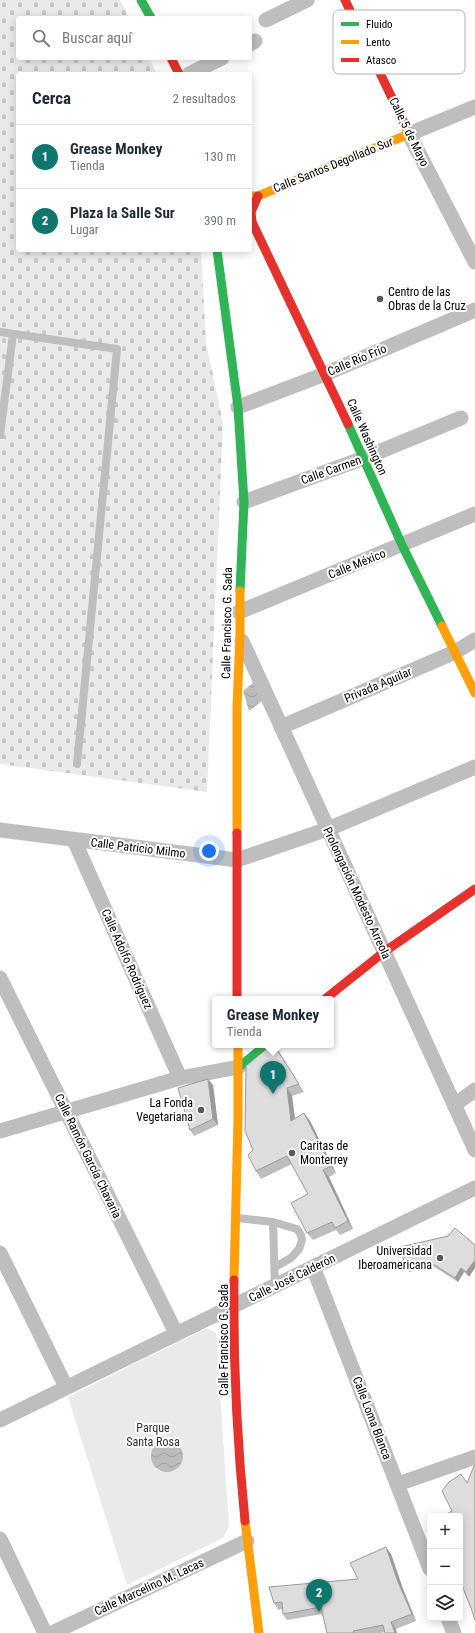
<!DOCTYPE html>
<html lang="es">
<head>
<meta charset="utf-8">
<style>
  :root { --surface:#fff; --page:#f2f2f3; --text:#1f2937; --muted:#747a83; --line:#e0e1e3; --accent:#0f766e }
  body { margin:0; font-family:"Roboto Condensed",sans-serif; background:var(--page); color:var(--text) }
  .controls { position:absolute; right:12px; bottom:12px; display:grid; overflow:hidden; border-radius:4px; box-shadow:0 2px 10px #0003 }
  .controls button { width:36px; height:36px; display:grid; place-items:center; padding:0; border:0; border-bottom:1px solid var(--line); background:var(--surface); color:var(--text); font:20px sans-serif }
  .you { position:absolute; left:209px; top:851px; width:14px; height:14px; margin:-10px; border:3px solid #fff; border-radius:50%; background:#1a73e8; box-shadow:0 0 0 6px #1a73e833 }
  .badge { display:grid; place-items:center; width:26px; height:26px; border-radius:50%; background:var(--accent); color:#fff; font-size:13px; font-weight:700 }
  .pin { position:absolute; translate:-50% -33px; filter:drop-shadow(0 1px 2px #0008) }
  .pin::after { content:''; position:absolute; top:21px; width:14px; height:12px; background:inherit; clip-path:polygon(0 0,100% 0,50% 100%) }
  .popup { position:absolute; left:212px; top:996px; width:122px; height:52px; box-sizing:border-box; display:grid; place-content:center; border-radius:4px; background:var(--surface); filter:drop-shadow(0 1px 3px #0005); font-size:13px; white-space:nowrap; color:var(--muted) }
  .popup b { font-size:15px; color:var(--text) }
  .popup::after { content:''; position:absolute; left:50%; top:100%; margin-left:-8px; border:8px solid transparent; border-top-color:var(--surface) }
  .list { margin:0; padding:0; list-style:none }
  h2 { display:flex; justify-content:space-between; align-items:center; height:52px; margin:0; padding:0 16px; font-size:17px }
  h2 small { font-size:13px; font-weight:400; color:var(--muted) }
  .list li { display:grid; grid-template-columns:26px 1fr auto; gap:12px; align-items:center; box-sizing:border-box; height:64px; padding:0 16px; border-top:1px solid var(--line) }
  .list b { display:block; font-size:15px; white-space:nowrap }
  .list p { margin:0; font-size:13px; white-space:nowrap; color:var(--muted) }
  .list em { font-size:13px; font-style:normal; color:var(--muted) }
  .icon { flex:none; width:22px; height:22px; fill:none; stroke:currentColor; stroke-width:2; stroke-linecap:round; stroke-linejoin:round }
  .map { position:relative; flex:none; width:475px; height:1633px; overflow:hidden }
  .search { position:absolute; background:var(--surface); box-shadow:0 2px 10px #0003; left:16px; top:16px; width:236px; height:44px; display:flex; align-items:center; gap:10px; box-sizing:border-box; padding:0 14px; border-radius:4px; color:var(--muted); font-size:15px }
  .panel { position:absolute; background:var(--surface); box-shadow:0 2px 10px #0003; left:16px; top:72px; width:236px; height:180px; border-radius:4px }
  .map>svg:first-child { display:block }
  .cemetery { fill:url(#cemetery-stones) }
  .green { fill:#eaeaea }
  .water { fill:url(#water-waves) }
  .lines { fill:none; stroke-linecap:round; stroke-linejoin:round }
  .lane { stroke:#bebebe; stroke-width:8 }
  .street { stroke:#bebebe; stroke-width:15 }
  .fast { stroke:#30b455; stroke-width:9 }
  .slow { stroke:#ff9f0a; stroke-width:9 }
  .jam { stroke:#e5322d; stroke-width:9 }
  .wall { fill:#bebebe }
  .shaded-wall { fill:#9b9b9b }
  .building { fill:#ddd; stroke:#9b9b9b }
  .poi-dot { fill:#595959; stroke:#fff; stroke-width:1.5 }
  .labels { text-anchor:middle; stroke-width:4; stroke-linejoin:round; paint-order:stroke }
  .street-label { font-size:12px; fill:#000; stroke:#fff }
  .poi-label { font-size:12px; fill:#000; stroke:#fff; text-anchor:start }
  .park-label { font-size:12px; fill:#303030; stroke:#fff }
  .key { fill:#fff; stroke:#b2b2b2; stroke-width:1 }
  .key-label { font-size:11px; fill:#000 }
</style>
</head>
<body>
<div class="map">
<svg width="475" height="1633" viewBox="0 0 475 1633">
  <defs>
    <pattern id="cemetery-stones" width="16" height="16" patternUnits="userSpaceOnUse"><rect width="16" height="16" fill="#eaeaea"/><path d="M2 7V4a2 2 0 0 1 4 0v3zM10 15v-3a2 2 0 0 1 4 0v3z" fill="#c7c7c7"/></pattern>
    <pattern id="water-waves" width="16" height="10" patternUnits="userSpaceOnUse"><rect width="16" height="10" fill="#bcbcbc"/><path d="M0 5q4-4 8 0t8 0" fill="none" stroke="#a0a0a0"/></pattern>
  </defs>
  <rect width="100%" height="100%" fill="#fff"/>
  <path class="cemetery" d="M0 0H120L129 18H18V58H149L157 74H18V250H201L206 342 223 423 207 792 0 764Z"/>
  <path class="green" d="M207 1328 216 1333 229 1526 223 1538 127 1585 68 1397Z"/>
  <path class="water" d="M254 682 263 700 249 711 243 691Z
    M151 1456a16 16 0 1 1 32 0a16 16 0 1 1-32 0Z"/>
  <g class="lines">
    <path class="lane" d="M0 332 117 349 77 764
      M0 435 13 334
      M237 1218 273 1222 297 1229 301 1235 302 1240 299 1249 291 1258 275 1267
      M273 1222 275 1286"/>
    <path class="street" d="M266 20 307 0
      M250 44 255 41
      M189 74 222 58
      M475 107 409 134 475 262
      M238 407 325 374 475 310
      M244 502 364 458 461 418
      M239 612 475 514
      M242 641 475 1150
      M281 727 455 652 475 640
      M0 830 237 860 328 829 475 767
      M74 840 180 1078
      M0 978 176 1333
      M454 1105 475 1090
      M0 1131 180 1078 239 1067
      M0 1253 66 1387
      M313 1267 430 1569
      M0 1420 475 1188
      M398 1484 475 1457
      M0 1539 45 1633
      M448 1618 454 1633
      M52 1633 247 1541"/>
    <path class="fast" d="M141 0 151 18
      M217 250 238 407 244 502 240 591
      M348 424 402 545 442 626
      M239 1067 266 1045"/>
    <path class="slow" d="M250 196H258L409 134 403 121
      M442 626 475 693
      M237 833V707L240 636V591
      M234 1280 238 1119V1045
      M245 1521 259 1633"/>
    <path class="jam" d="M345 0 403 121
      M171 58 179 74
      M258 196 251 212 252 222 348 424
      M237 833V999
      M325 999 384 952 475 889
      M234 1280C233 1361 237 1441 245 1521"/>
  </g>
  <path class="wall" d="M274 1045 304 1092 292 1096 295 1118 304 1113 310 1121 336 1173 329 1177 353 1229 340 1235 336 1230 313 1240 307 1233 308 1194 292 1164 261 1179 256 1171 253 1150Z
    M213 1085 218 1125 194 1136 190 1130Z
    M448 1236 469 1277 464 1272 458 1282 433 1266 409 1272 406 1268Z
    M391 1554 403 1589 416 1621 396 1629 381 1633H327L322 1614 287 1620 283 1614 282 1609 278 1610 274 1603 358 1579Z"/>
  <path class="shaded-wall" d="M274 1045 278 1050 304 1092 299 1084Z
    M208 1079 213 1085 218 1125 213 1119Z
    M287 1088 292 1096 296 1128 291 1121Z
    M304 1113 310 1121 336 1173 331 1166Z
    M323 1170 329 1177 353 1229 348 1221Z
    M475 1260V1268L469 1277 466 1272Z
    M461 1268 464 1272 458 1282 455 1278Z
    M386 1547 391 1554 403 1589 416 1621 412 1614 398 1582Z
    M391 1622 396 1629 397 1633H395Z"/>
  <path class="building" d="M270 1045H274L299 1084 287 1088 291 1121 304 1113 331 1166 323 1170 348 1221 335 1228 332 1222 307 1233 291 1203 308 1194 287 1156 256 1171 248 1155 253 1150 245 1131 246 1066 269 1047Z
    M208 1079 213 1119 190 1130 178 1088Z
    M455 1228 475 1245V1260L466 1272 461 1268 455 1278 430 1262 406 1268 400 1247 448 1236Z
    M475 1465V1620L471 1608 461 1583H460V1516H443L452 1511 442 1491 449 1482 461 1474 467 1483 474 1466Z
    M386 1547 398 1582 412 1614 391 1622 395 1633H385L383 1625 353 1631 354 1633H327L321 1607 283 1614 282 1602 274 1603 269 1587 358 1579 350 1563Z"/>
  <g class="poi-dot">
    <circle cx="380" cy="299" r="4"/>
    <circle cx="201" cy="1110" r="4"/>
    <circle cx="292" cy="1153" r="4"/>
    <circle cx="440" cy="1258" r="4"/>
  </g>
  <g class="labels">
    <g class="street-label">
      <text transform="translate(409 132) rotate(64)" y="4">Calle 5 de Mayo</text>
      <text transform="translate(333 165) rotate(-22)" y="4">Calle Santos Degollado Sur</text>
      <text transform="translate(357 360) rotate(-23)" y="4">Calle Río Frío</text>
      <text transform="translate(367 437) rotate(66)" y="4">Calle Washington</text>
      <text transform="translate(331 470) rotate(-20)" y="4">Calle Carmen</text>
      <text transform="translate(357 564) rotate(-22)" y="4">Calle México</text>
      <text transform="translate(227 623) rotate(-89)" y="4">Calle Francisco G. Sada</text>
      <text transform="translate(378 685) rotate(-23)" y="4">Privada Aguilar</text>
      <text transform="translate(138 848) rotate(7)" y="4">Calle Patricio Milmo</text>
      <text transform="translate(357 893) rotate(65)" y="4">Prolongación Modesto Arreola</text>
      <text transform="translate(127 959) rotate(66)" y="4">Calle Adolfo Rodríguez</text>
      <text transform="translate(88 1156) rotate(64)" y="4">Calle Ramón García Chavaria</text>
      <text transform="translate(292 1278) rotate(-26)" y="4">Calle José Calderón</text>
      <text transform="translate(224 1340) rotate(-90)" y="4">Calle Francisco G. Sada</text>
      <text transform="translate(372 1418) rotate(69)" y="4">Calle Loma Blanca</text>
      <text transform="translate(149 1587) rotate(-25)" y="4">Calle Marcelino M. Lacas</text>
    </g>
    <g class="poi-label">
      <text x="388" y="296">Centro de las<tspan x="388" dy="14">Obras de la Cruz</tspan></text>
      <text x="193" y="1107" text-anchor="end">La Fonda<tspan x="193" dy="14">Vegetariana</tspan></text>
      <text x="300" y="1150">Caritas de<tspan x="300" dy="14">Monterrey</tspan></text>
      <text x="432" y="1255" text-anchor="end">Universidad<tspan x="432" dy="14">Iberoamericana</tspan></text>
    </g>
    <g class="park-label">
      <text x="153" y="1432">Parque<tspan x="153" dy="14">Santa Rosa</tspan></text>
    </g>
  </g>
  <rect x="333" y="10" width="132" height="64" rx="6" class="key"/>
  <rect x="341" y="22" width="18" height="4" fill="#30b455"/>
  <rect x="341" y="40" width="18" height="4" fill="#ff9f0a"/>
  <rect x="341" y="58" width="18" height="4" fill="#e5322d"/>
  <g class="key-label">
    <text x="366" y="28">Fluido</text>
    <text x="366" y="46">Lento</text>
    <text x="366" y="64">Atasco</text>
  </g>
</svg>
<div class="controls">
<button>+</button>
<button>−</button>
<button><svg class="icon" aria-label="layers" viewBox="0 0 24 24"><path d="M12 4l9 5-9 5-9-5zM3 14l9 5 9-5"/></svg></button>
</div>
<div class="you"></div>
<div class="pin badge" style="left:273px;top:1094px">1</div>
<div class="popup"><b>Grease Monkey</b>Tienda</div>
<div class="pin badge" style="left:319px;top:1612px">2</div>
<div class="search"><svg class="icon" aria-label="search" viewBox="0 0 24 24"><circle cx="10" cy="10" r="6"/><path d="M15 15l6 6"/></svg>Buscar aquí</div>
<section class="panel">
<h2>Cerca<small>2 resultados</small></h2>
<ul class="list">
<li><span class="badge">1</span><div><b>Grease Monkey</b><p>Tienda</p></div><em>130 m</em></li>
<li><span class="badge">2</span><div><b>Plaza la Salle Sur</b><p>Lugar</p></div><em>390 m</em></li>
</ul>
</section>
</div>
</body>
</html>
